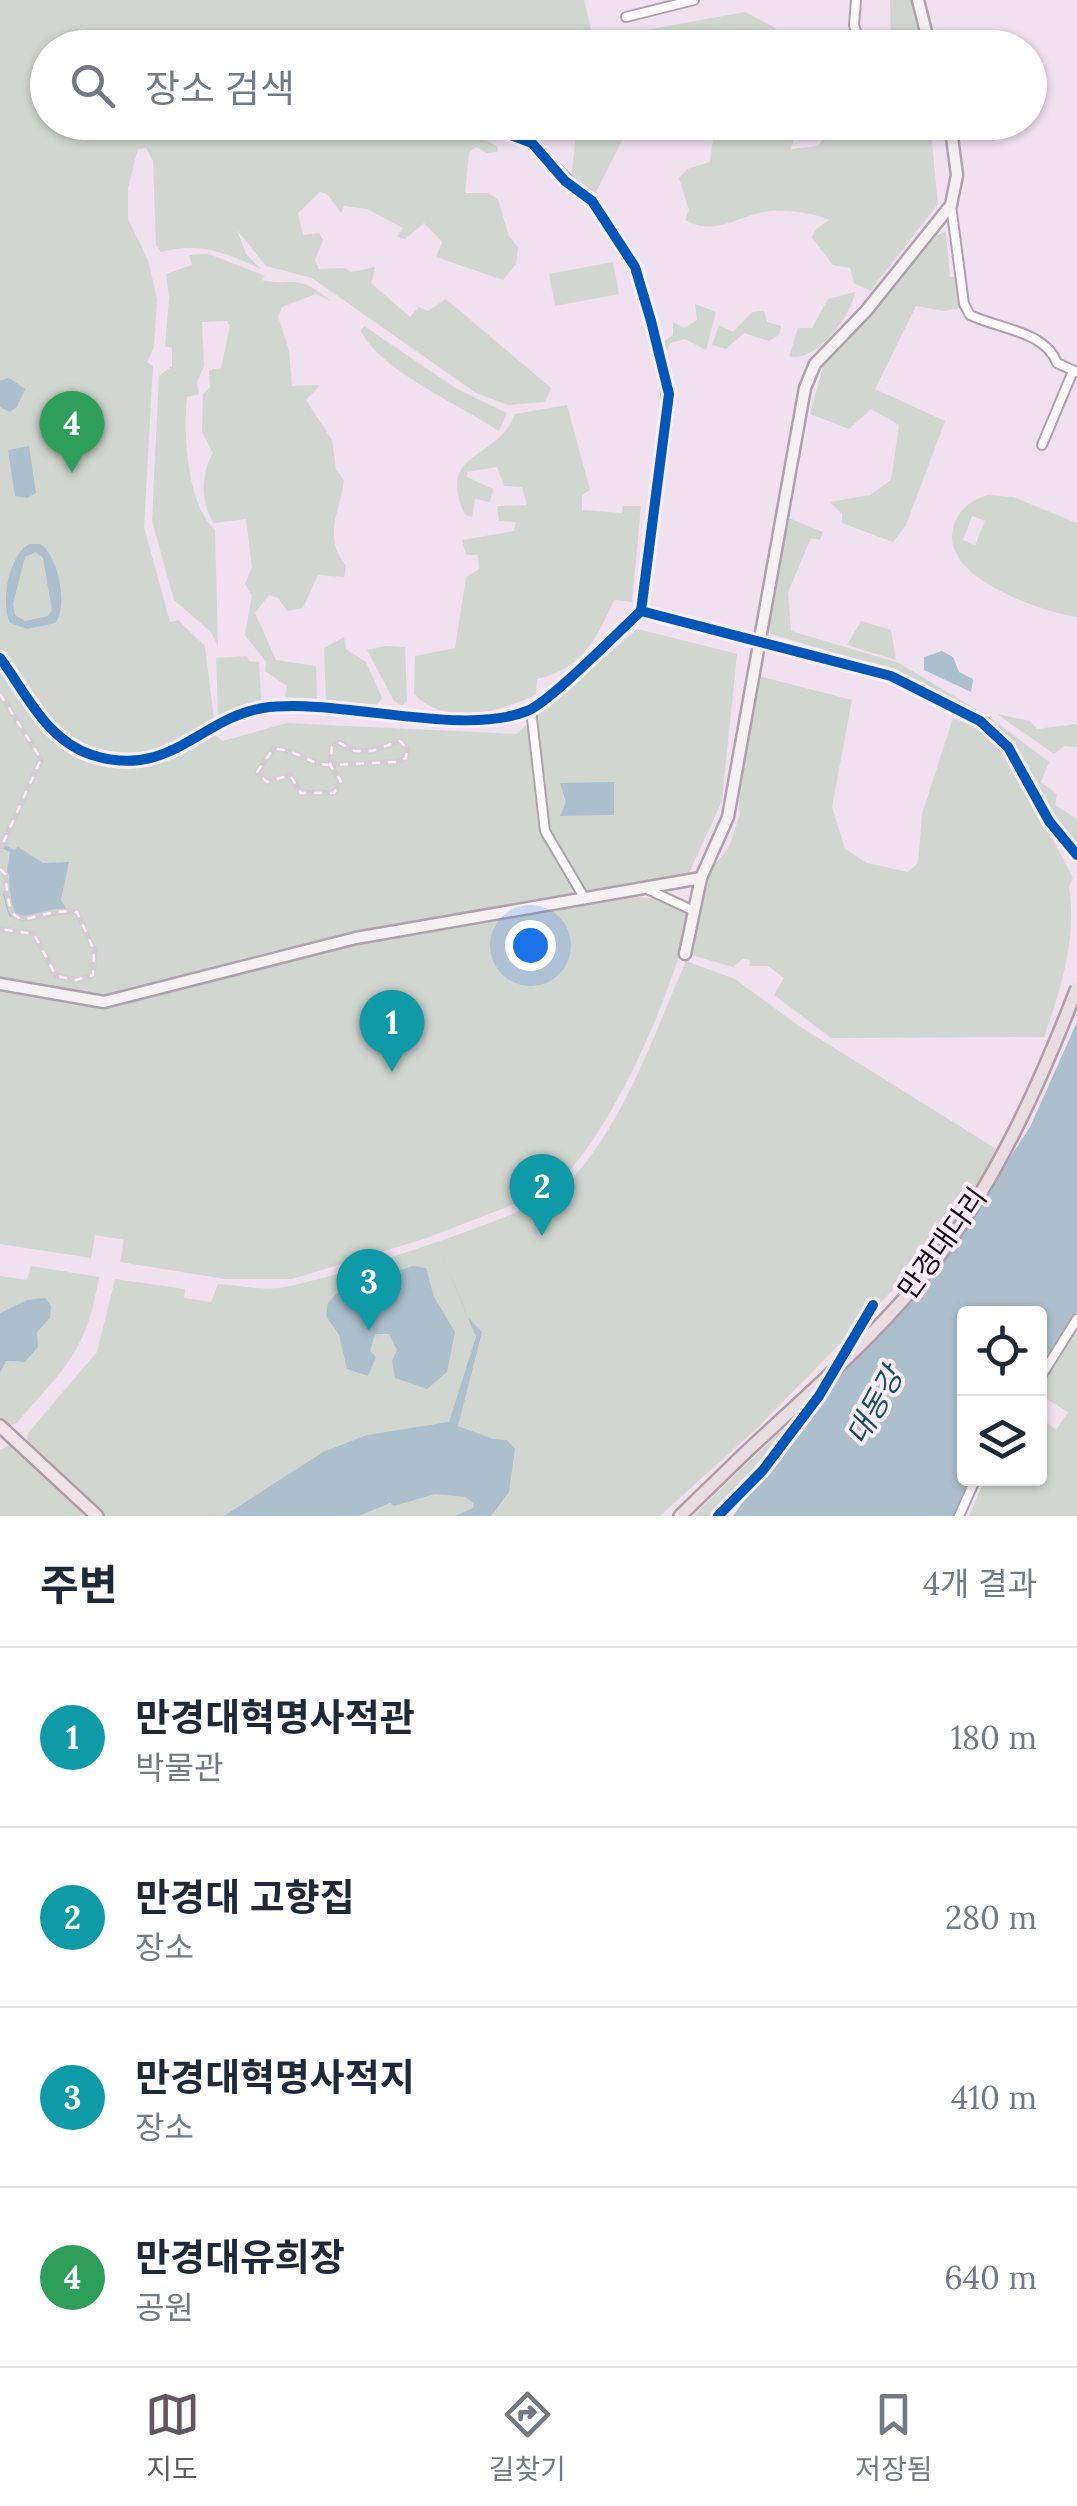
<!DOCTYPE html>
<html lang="ko">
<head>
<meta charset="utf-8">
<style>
  :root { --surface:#fff; --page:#f6f6f7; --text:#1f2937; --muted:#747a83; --line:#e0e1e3; --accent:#615760 }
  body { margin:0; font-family:Lora,"Noto Sans KR",serif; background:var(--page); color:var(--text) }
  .controls { position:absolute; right:30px; bottom:30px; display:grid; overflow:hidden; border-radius:10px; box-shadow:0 2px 8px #0004 }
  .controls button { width:90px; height:90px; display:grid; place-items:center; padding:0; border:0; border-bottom:2px solid var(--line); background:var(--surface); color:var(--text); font:50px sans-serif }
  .you { position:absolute; left:530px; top:945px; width:35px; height:35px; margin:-25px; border:8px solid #fff; border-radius:50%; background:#1a73e8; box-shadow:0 0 0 15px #1a73e833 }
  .badge { display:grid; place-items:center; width:65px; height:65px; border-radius:50%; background:var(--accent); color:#fff; font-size:32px; font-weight:700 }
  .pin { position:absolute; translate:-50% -82px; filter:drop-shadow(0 2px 5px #0008) }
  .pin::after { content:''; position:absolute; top:52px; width:35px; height:30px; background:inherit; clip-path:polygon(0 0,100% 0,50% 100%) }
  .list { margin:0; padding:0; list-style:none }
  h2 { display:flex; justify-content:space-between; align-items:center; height:130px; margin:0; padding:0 40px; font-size:42px }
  h2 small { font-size:32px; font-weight:400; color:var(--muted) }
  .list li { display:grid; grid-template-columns:65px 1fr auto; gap:30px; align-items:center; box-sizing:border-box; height:180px; padding:0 40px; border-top:2px solid var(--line) }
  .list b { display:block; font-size:38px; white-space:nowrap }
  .list p { margin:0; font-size:32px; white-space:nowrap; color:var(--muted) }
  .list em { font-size:32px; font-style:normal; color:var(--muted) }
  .icon { flex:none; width:55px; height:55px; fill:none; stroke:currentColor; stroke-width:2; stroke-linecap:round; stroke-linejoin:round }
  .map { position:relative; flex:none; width:1077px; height:1516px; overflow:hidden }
  .search { position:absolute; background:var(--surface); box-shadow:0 2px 8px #0004; left:30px; right:30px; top:30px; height:110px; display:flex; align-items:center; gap:25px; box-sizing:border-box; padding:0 35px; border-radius:55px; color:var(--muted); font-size:38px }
  .sheet { height:850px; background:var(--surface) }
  nav { display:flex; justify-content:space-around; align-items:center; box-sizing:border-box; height:140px; border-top:2px solid var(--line); background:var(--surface); font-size:28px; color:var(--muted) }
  nav a { display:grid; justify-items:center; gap:5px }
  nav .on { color:var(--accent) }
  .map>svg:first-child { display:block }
  .green { fill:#d2d6d0; fill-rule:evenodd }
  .water { fill:#acbfcc; fill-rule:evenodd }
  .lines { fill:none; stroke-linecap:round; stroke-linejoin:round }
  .minor-casing { stroke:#aea3ad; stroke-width:12 }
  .tertiary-casing { stroke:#aea3ad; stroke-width:14 }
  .secondary-casing { stroke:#aea3ad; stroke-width:15 }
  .primary-casing { stroke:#b09da5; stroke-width:16 }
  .trunk-casing { stroke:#b09da5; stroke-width:16 }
  .minor { stroke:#fdfafc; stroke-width:8 }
  .tertiary { stroke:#fdfafc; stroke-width:9 }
  .secondary { stroke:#f5f0f2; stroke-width:10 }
  .primary { stroke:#eee4e8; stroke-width:11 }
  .trunk { stroke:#e8dde1; stroke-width:11 }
  .rail-casing { stroke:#d1cdd0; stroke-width:6 }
  .rail { stroke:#fcecfa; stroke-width:2.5; stroke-dasharray:8; stroke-linecap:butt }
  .trunk-bridge-casing { stroke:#b09da5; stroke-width:16; stroke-linecap:butt }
  .trunk-bridge { stroke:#e8dde1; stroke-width:11 }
  .cycleway-casing { stroke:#fcecfa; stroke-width:16 }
  .cycleway { stroke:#0057b8; stroke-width:10 }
  .labels { text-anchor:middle; stroke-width:8; stroke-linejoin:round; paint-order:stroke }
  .street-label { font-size:28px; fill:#150c14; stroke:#fcecfa }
  .water-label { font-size:30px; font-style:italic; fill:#0f5267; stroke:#fcecfa }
</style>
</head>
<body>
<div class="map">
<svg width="1077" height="1516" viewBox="0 0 1077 1516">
  <rect width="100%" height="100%" fill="#efe1ee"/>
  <path class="green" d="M0 0H584L595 46 608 47H543L534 40 522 48H48V122L487 123 489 128 481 131V138L497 146 498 152 487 153 476 147 469 152 465 193H487L498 199 509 236 518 247 516 264 503 280 436 257 442 242 424 223 405 239 397 237 403 228 367 209 344 206 341 213 327 194 320 192 298 213 303 235 319 233 323 240 315 260 319 269 345 268 351 272 375 267 371 283 410 317 419 307 428 311 446 299 551 388 545 402 508 405 476 393 312 278 266 266 237 230 246 254 261 269C224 252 201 242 161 252L156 245 153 161 146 148 138 149 128 188V219L148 260 157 299 154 347 147 362 153 366 144 527 170 622 178 620 205 646 216 736 223 741 287 723 516 734 637 629 737 654 722 801 689 873 666 884 273 951 108 997 0 978Z
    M890 0H911L921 47H891Z
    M745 12 776 28 762 47H610L635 32Z
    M577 123H609L608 127 623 139 596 192H585L571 180Z
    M715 123H789L796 131 791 149 818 146 824 137C862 133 893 122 930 123L938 204 870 291 854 283 850 268 833 265 812 238 815 230 829 220C812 212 778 208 759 213 732 220 713 235 685 220L689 210 679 178 687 169 710 162Z
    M946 232 950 277H955L960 308 944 311 916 306 875 389 945 421 906 525 893 542 842 523V514L830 502 870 495 891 480 899 425 871 409 849 429 810 414 825 360 937 235Z
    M209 254 265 276 261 280C296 287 295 272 331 301L316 294 282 307 278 316 289 350 292 386 320 385 306 400 332 440 336 469 344 481C340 512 322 534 346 566L344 577 318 575 303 608 287 611 278 598 269 595 255 613 276 660 316 666 317 700 285 697 287 686 265 671 266 662 245 635 252 595 245 584 252 567 246 519 214 523C200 504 201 472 213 453L202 432 203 394 210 387 209 370 221 368 230 326 227 321 202 322 204 366 197 382 199 394 187 397C183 433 187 505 215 530L218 646 211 632 174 600 152 521 159 376 172 366V348L165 346 169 298 166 274 192 265 189 255Z
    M613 262 619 294 555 306 549 274Z
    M855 292C851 316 816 364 789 356L798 328H812L828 299Z
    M695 304 716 312 706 350 685 339 670 343 667 351 661 350V343L673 335V322L684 328 697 320Z
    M764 311 767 322 781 326 779 335 769 341 744 333 726 349 712 345 719 325 733 332 752 312Z
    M364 326 457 389 507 413 499 431C462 406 379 370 361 331Z
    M567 405 590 490 582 495V510L622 513 623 506H641L632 602 614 600C597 638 582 669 537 679L536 694C501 713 443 726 414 694L415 656 455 648 466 577 479 569 478 555H466L462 540 514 531 516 522 499 521 497 506 527 505 522 487 504 486 497 467 467 472V477L493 489 490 502 475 499 472 517 465 515C435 449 498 462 515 414Z
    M987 495 1013 497 1077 523V617C1039 611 936 576 954 525 959 509 972 500 987 495ZM972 516 985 521 975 545 963 540Z
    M789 518 823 532 820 540 811 538 788 592 791 631 899 663 992 719 1049 762 1041 782 1057 794 1055 805 1077 819V848L1050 818 1011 745 992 723 897 671 771 634 766 627Z
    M861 621 891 630 896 660 847 645Z
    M344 637 346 649 366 662 382 698 377 705 326 701 324 648Z
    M385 646 405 647 407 701 402 706 394 701 367 650Z
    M247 656 249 661 259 662 261 698 259 703 218 717 216 658Z
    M759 676 852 700 832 807 845 849 867 863 908 872 918 863 922 814 953 718 979 728 1008 752 1073 878 1069 887C1077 934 1062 988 1044 1037L831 1038 774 995 784 978 768 966H749L750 960 743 959 733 967 692 955 708 873 729 847 740 814 737 788Z
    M997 714 1030 721 1037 729 1077 724V747L1064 746 1054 754Z
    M638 897 660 899 689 916C677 985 606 1149 548 1191L424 1239 292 1279H225L120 1262 124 1240 95 1235 91 1258 0 1244V986L101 1008 340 946Z
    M686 961 735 979 799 1026 998 1150 942 1240 757 1428 660 1516H103L26 1443 28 1433 97 1352 115 1279 185 1289 184 1298 211 1302 218 1284C237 1285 259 1290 278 1288 321 1283 537 1213 564 1187 622 1130 654 1034 686 961Z
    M31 1266 99 1277C86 1354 65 1366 17 1423L7 1426 0 1420V1373L6 1361 20 1362 37 1332 27 1300 0 1313V1276L27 1280Z
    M1077 1327V1516H969L985 1479 1040 1478V1416L1056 1430 1068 1412 1040 1395V1387Z
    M807 1406 764 1464 759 1461 755 1465 759 1470 715 1516H693Z
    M12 1444 87 1516H0V1450Z"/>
  <path class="water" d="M9 378 25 389 17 407 10 412 0 407V381Z
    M29 446 36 493 27 498 15 496 8 450Z
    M29 544H40C58 554 69 607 55 623L27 629 10 623C0 603 9 555 29 544ZM36 552 43 558 52 610 48 616 25 621 15 615 13 604 25 557Z
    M942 651 953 657 959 672 973 679 971 692 924 670V657Z
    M614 782V815L560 816 566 802 560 783Z
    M0 843 14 850 18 847 43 863 69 862 61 900 69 913 24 921 9 916 3 895 10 852 0 847Z
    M1077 1022V1313L1042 1368 1040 1314H964V1478L972 1479 955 1516H733L823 1393 902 1311 942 1260 1030 1127Z
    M438 1245 467 1316 482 1332 458 1426 493 1439 507 1440 515 1449 509 1492 491 1516H455L473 1508 474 1503 465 1497 435 1494 394 1506 390 1503 359 1516H224L323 1452 367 1435 449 1422 476 1337Z
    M412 1266 426 1268 434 1297 455 1332 447 1372 427 1389 395 1378 392 1361 397 1350 389 1334H375L370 1351 376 1357 368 1376 347 1369 339 1335 326 1316 328 1303 336 1294Z
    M45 1298 51 1306 50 1318 37 1332 38 1347 25 1362 6 1361 0 1373V1313L27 1300Z"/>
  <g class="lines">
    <g class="minor-casing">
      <path id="minor" d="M856 0 854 25 861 48
        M626 17 694 0
        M496 122 503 132 532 143 601 213 635 267 666 380
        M951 205 964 304 970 315C999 329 1045 331 1057 363L1077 372
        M1042 445 1073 371
        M531 710 545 831 585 899
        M649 890 694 911
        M844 1355 873 1305
        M1040 1378 1077 1319
        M718 1516 763 1470 829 1380
        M959 1516 976 1478"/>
    </g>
    <g class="tertiary-casing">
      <path id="tertiary" d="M641 611 891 676 980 721 1008 747 1049 821 1077 855
        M0 658C26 693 47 741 92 755 170 780 200 718 263 708 338 697 460 738 527 711 550 702 618 632 641 611L668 408 666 380"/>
    </g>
    <g class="secondary-casing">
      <path id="secondary" d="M918 0 930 48
        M685 954 701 878 728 817 805 388 815 364 866 311 951 205 957 175 950 122
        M0 984 104 1002 356 938 701 878"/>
    </g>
    <g class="primary-casing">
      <path id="primary" d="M0 1426 97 1516"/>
    </g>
    <g class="trunk-casing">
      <path id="trunk" d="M680 1516 745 1453"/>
    </g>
    <use href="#minor" class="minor"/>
    <use href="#tertiary" class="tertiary"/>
    <use href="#secondary" class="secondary"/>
    <use href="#primary" class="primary"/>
    <use href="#trunk" class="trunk"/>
    <g class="rail-casing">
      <path id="rail" d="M0 694 41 759 0 850
        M330 765C309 765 295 748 273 749L257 772 267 782 290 775 301 793H334L341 781 330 765 332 747 338 742 355 751H372L400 741 407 748 406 758 396 762 330 765
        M0 869 6 875C8 949 33 905 77 912L94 950 93 975 76 980 56 976 34 934 0 929"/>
    </g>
    <use href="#rail" class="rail"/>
    <g class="trunk-bridge-casing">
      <path id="trunk-bridge" d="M745 1453C812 1390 887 1327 942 1252 1000 1172 1041 1081 1077 988"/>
    </g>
    <use href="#trunk-bridge" class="trunk-bridge"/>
    <g class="cycleway-casing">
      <path id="cycleway" d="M641 611 891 676 980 721 1008 747 1049 821 1077 855
        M0 658C26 693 47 741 92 755 170 780 200 718 263 708 338 697 460 738 527 711 550 702 618 632 641 611L669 394 651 321 635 267 592 201 565 181 532 143 503 132 496 122
        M718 1516 763 1470 819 1396 873 1305"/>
    </g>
    <use href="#cycleway" class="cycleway"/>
  </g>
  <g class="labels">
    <g class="street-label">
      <text transform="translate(942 1243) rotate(-54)" y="10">만경대다리</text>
    </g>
    <g class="water-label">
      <text transform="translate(875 1406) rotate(-61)" y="10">대동강</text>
    </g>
  </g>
</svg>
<div class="controls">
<button><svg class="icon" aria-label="locate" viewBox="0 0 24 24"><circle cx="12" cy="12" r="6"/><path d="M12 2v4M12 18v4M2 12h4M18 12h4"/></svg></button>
<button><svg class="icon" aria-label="layers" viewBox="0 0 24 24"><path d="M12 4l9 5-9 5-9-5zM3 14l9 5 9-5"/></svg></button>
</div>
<div class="you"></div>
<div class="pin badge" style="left:392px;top:1072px;background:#0f9aa8">1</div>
<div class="pin badge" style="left:542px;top:1236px;background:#0f9aa8">2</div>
<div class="pin badge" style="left:369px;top:1331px;background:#0f9aa8">3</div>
<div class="pin badge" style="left:72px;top:473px;background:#2e9e5b">4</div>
<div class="search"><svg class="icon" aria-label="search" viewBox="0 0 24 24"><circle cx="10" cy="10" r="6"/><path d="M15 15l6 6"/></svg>장소 검색</div>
</div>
<section class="sheet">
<h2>주변<small>4개 결과</small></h2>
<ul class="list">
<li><span class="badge" style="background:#0f9aa8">1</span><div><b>만경대혁명사적관</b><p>박물관</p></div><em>180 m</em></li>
<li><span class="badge" style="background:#0f9aa8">2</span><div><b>만경대 고향집</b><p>장소</p></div><em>280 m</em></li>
<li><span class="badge" style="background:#0f9aa8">3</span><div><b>만경대혁명사적지</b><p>장소</p></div><em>410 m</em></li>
<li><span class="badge" style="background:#2e9e5b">4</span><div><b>만경대유희장</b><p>공원</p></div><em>640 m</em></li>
</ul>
</section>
<nav>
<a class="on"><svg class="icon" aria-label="map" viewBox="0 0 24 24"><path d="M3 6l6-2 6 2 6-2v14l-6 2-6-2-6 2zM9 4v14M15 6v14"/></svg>지도</a>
<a><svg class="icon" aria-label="directions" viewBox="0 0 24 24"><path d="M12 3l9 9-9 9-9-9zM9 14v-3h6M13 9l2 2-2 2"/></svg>길찾기</a>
<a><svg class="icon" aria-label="saved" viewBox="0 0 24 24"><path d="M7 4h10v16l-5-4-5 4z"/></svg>저장됨</a>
</nav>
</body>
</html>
